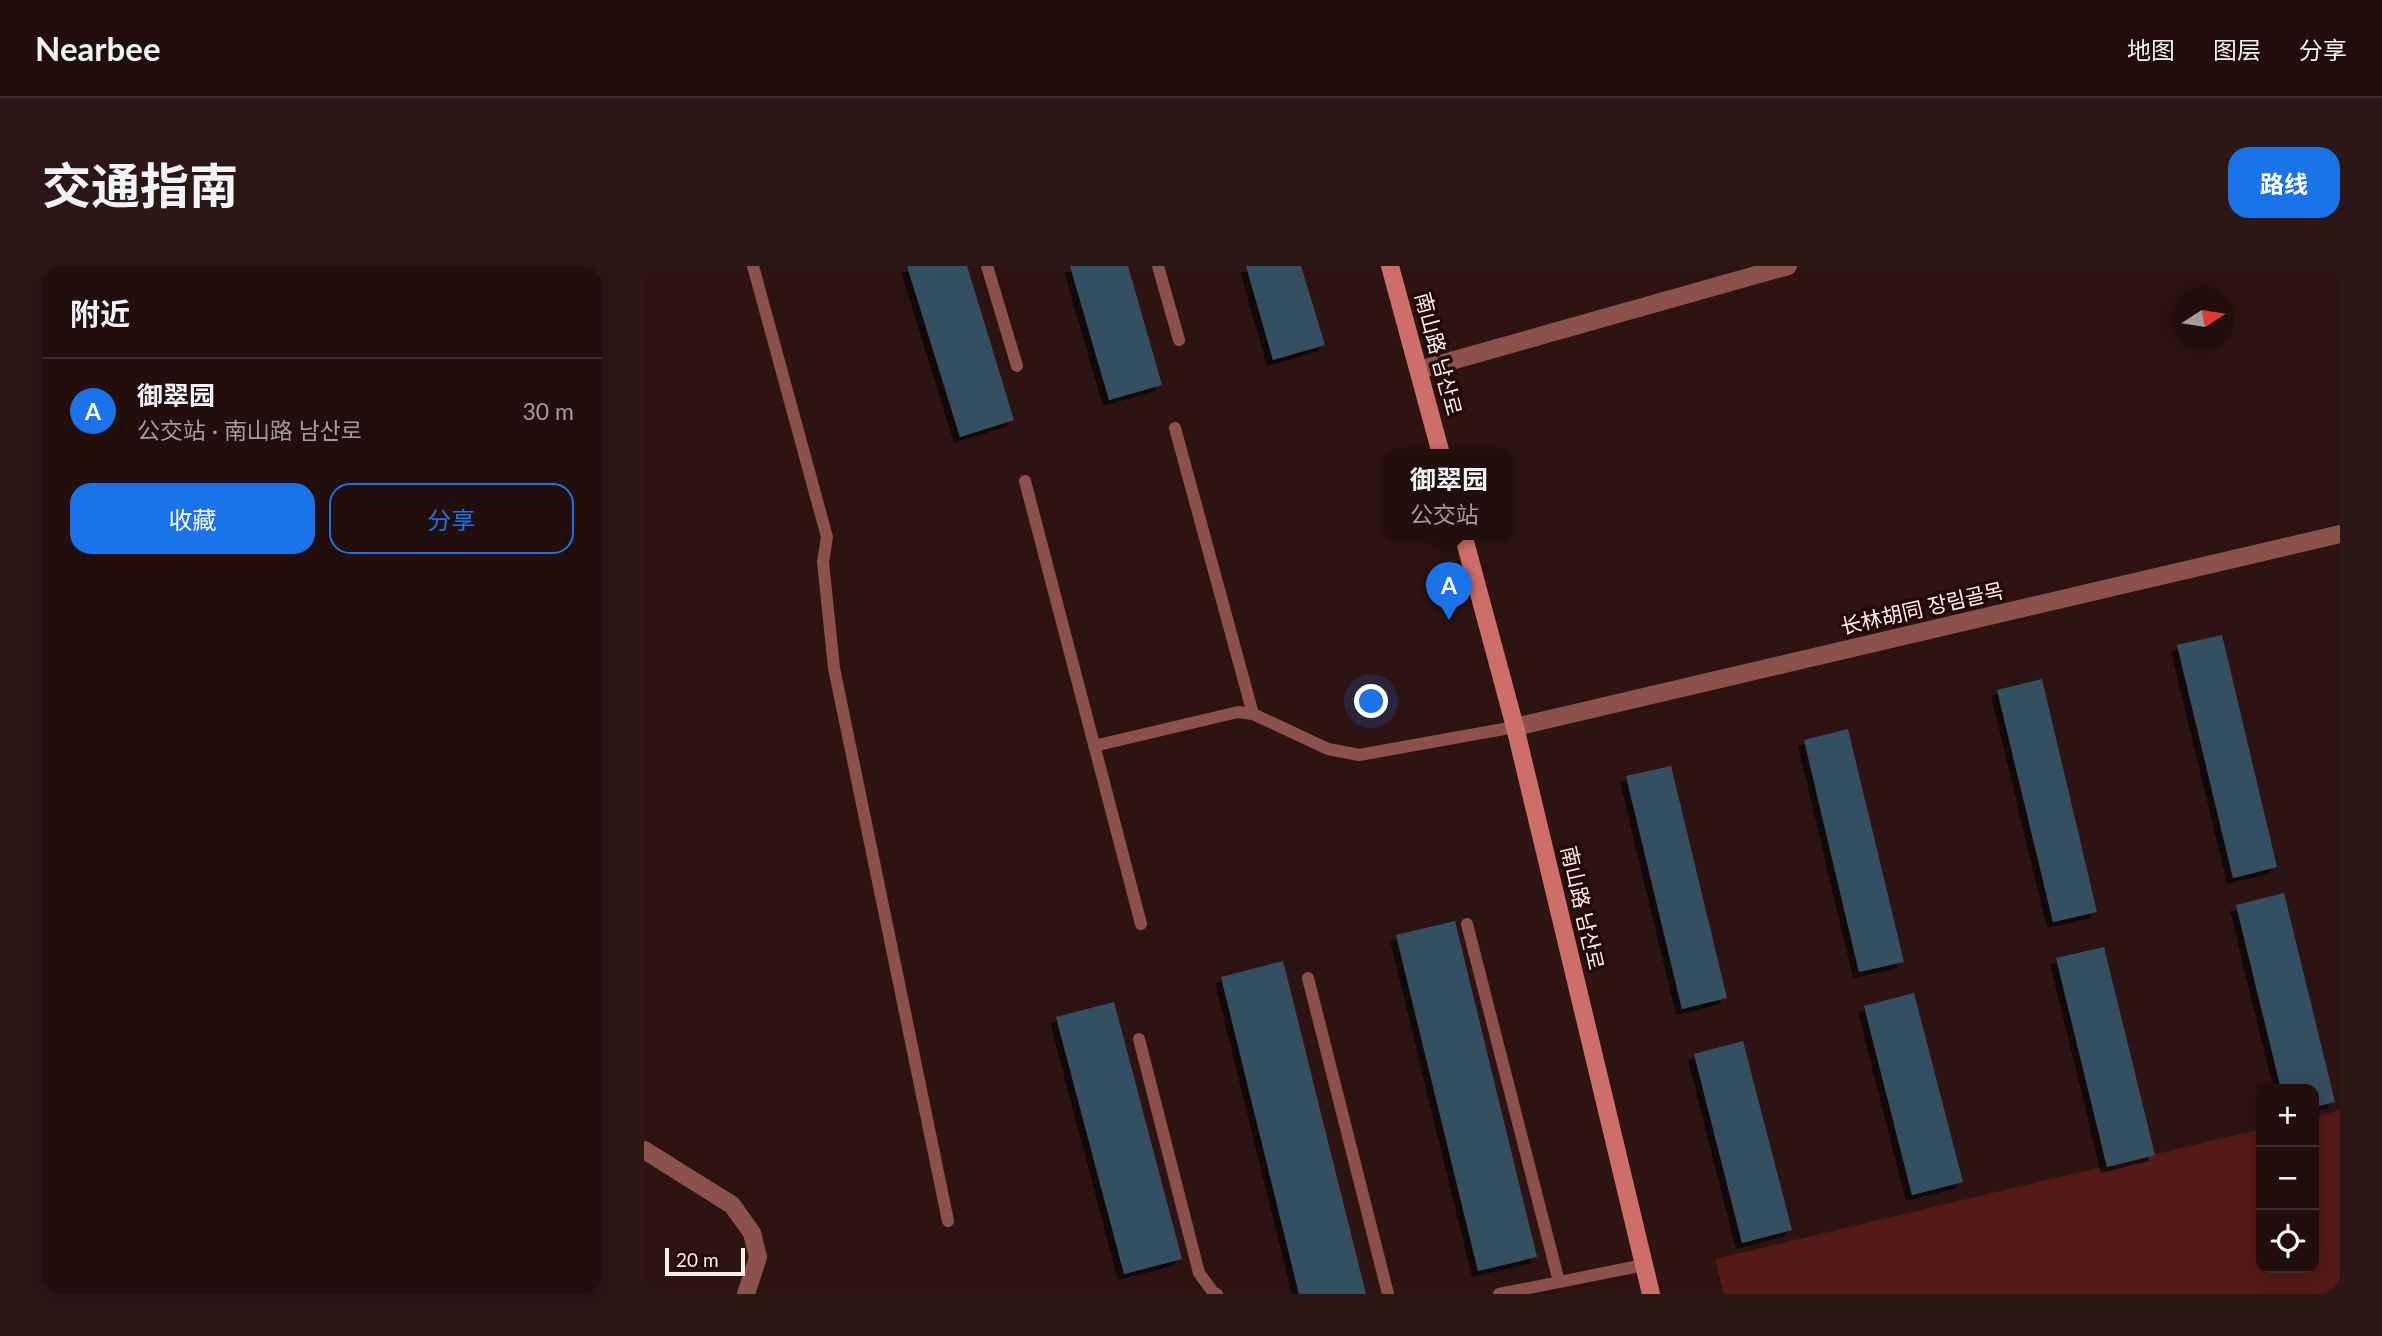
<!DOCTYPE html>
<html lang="zh">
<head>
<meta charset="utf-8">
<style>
  :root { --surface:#220e0d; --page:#2a1716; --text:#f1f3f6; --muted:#a29c9d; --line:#3f2e2e; --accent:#1a73e8 }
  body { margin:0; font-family:Lato,"Noto Sans SC","Noto Sans KR",sans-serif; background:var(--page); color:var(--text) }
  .controls { position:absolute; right:21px; bottom:21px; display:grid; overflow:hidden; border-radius:14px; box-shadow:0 4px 18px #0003 }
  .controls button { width:63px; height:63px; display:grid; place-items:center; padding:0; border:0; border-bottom:2px solid var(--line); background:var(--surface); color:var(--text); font:35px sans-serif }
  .compass { position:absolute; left:1528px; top:21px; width:63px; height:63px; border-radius:50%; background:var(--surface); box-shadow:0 4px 18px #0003; rotate:78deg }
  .scale { position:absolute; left:21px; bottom:18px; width:80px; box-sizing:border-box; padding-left:7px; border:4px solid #feeeec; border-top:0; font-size:19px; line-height:24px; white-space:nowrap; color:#feeeec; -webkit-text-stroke:5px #230a09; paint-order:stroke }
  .you { position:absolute; left:728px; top:436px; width:24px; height:24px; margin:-18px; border:5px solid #fff; border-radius:50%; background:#1a73e8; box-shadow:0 0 0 10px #1a73e833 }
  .badge { display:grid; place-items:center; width:46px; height:46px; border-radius:50%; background:var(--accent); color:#fff; font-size:23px; font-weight:700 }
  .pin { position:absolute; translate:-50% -58px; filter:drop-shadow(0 2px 4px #0008) }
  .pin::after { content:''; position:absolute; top:37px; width:24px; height:21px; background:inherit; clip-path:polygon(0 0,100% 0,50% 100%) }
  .popup { position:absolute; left:740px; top:183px; width:130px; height:91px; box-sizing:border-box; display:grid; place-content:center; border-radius:14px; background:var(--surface); filter:drop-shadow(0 2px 5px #0005); font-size:23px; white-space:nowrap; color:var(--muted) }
  .popup b { font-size:26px; color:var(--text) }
  .popup::after { content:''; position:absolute; left:50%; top:100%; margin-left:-14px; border:14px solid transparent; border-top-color:var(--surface) }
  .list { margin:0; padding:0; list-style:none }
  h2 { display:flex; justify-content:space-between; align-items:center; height:91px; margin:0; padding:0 28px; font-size:30px }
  h2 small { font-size:23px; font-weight:400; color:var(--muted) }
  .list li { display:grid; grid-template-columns:46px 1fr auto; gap:21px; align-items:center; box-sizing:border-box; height:105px; padding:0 28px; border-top:2px solid var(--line) }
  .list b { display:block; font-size:26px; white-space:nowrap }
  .list p { margin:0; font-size:23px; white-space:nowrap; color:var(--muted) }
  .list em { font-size:23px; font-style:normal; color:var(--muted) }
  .actions { display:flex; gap:14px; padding:21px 28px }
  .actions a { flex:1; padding:16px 0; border:2px solid var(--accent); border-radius:21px; text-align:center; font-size:24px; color:var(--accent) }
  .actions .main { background:var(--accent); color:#fff }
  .icon { flex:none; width:38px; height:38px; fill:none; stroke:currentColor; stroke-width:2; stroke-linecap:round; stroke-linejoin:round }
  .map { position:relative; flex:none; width:1696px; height:1028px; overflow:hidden; border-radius:21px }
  header { display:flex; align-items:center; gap:42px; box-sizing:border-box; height:98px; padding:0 35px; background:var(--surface); border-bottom:2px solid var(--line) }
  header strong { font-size:33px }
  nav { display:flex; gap:38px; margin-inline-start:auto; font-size:24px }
  .intro { display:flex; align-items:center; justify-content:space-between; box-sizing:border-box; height:168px; padding:0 42px }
  h1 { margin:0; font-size:49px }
  .button { padding:18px 32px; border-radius:21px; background:var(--accent); color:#fff; font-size:24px; font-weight:700 }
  main { display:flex; gap:42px; padding:0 42px }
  aside { flex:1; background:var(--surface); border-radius:21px; box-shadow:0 4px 18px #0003 }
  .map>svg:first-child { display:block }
  .green { fill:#551919 }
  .building { fill:#365062; filter:url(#shadow) }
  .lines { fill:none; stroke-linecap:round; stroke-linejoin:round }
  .lane { stroke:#8c514d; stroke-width:12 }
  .street { stroke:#8c514d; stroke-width:18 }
  .secondary { stroke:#cd6e69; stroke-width:18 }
  .labels { text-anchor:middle; stroke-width:7; stroke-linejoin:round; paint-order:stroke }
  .street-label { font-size:21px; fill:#feeeec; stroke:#230a09 }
</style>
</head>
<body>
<header>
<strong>Nearbee</strong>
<nav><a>地图</a><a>图层</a><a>分享</a></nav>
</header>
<div class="intro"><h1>交通指南</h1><a class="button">路线</a></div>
<main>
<aside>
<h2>附近<small></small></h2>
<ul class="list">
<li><span class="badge">A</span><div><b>御翠园</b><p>公交站 · 南山路 남산로</p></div><em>30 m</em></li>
</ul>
<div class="actions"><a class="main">收藏</a><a>分享</a></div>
</aside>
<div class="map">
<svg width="1696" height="1028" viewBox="0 0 1696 1028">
  <defs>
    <filter id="shadow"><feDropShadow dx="-6" dy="6" stdDeviation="0" flood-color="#0009"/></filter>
  </defs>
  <rect width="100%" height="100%" fill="#2d1311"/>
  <path class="green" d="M1696 844V1028H1080L1071 993 1617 863V1002H1670V851Z"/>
  <path class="building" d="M263 0H323L370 154 316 171Z
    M426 0H484L518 119 465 134Z
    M602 0H657L681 79 629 94Z
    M1578 369 1633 601 1589 612 1533 379Z
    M1398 413 1453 646 1409 656 1353 424Z
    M1204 463 1260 696 1215 706 1160 474Z
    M1027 500 1083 732 1038 743 982 510Z
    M1640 627 1691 836 1670 841V823H1637L1592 639Z
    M811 655 893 991 834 1005 752 669Z
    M1460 681 1511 889 1463 901 1412 692Z
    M639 695 722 1028H655L577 711Z
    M1270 727 1319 916 1268 929 1220 740Z
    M470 736 538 993 480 1008 412 751Z
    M1099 775 1148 964 1098 977 1050 788Z"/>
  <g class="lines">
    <path class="lane" d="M109 0 183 271 179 296 190 402 304 955
      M343 0 373 100
      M514 0 535 74
      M531 162 609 448
      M381 215 497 658
      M450 480 594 446 609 448 684 483 715 489 871 461
      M823 658 915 1016
      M664 712 744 1028
      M495 773 555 1007 569 1026 573 1028
      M855 1028 1000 999"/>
    <path class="street" d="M775 104 1144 0
      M871 461 1696 268
      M0 884 88 939 108 967 114 991 102 1028"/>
    <path class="secondary" d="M746 0 797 188
      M819 268 871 461 1007 1028"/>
  </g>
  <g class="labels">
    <g class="street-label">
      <text transform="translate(794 88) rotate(75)" y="7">南山路 남산로</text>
      <text transform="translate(1278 343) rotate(-13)" y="7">长林胡同 장림골목</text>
      <text transform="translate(938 642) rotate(77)" y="7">南山路 남산로</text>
    </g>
  </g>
</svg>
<div class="controls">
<button>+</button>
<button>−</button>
<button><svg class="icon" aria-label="locate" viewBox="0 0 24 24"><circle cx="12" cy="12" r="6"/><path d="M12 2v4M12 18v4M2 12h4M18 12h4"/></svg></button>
</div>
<svg class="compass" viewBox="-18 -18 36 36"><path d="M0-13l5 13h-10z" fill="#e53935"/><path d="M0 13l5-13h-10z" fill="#a29c9d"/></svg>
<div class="scale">20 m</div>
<div class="you"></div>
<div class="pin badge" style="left:805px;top:354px">A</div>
<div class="popup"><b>御翠园</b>公交站</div>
</div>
</main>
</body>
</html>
